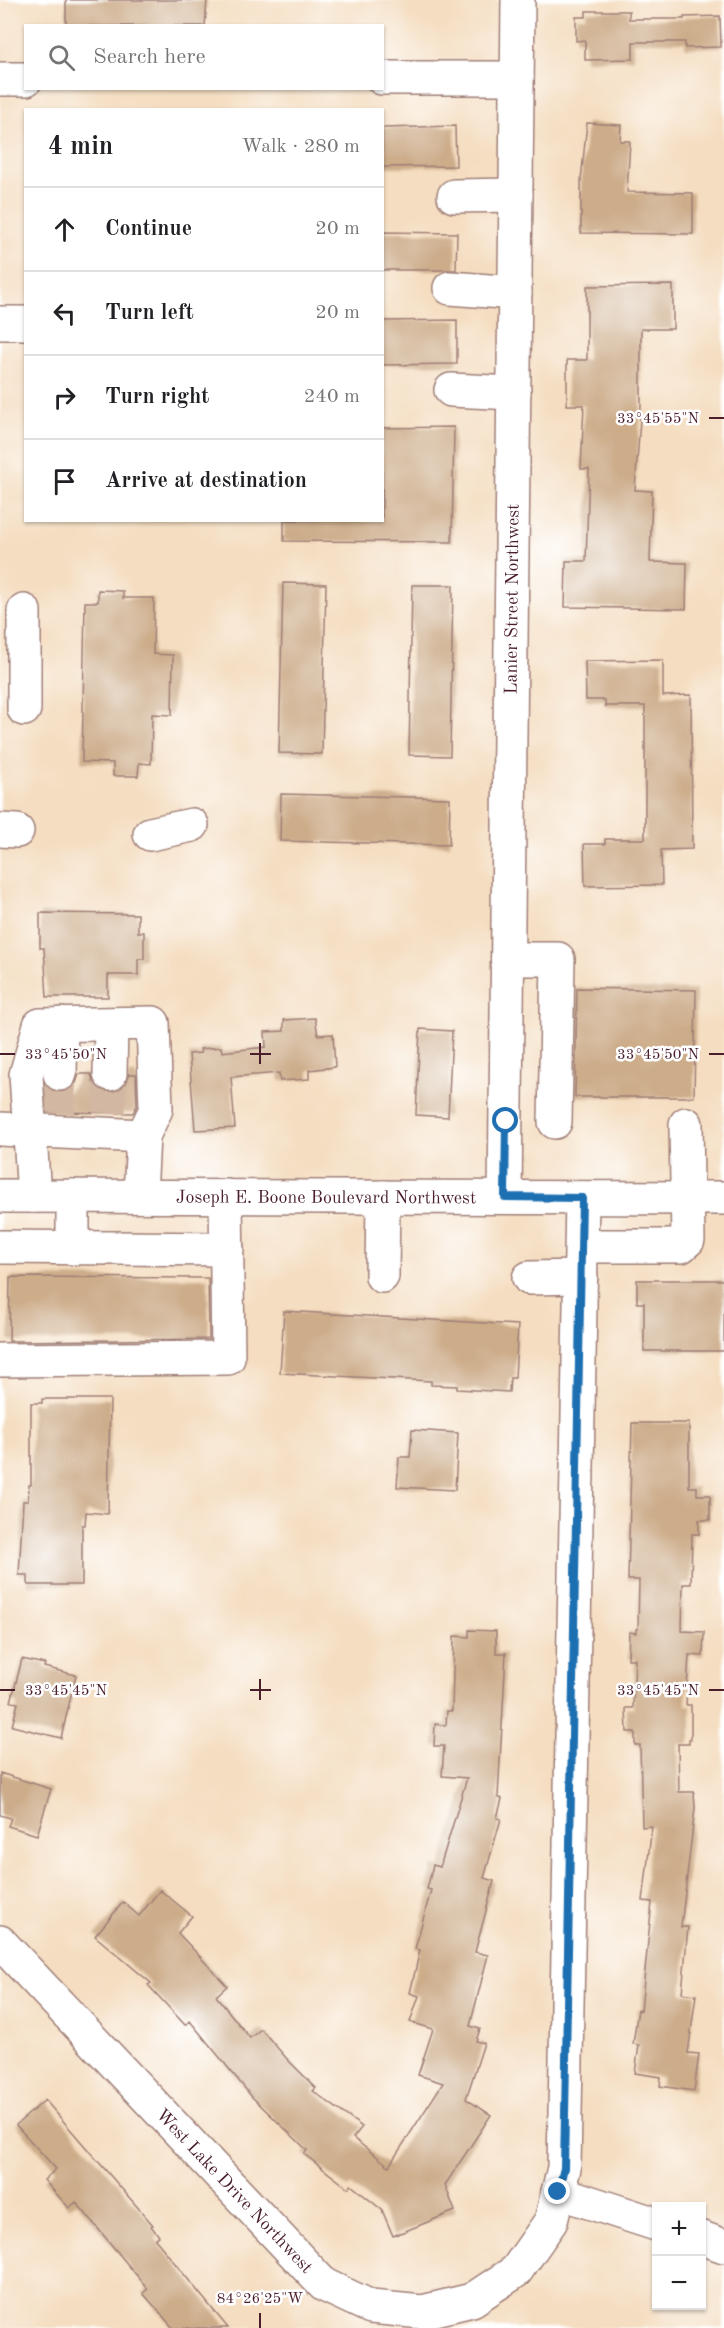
<!DOCTYPE html>
<html lang="en">
<head>
<meta charset="utf-8">
<style>
  :root { --surface:#fff; --page:#f6f6f6; --text:#202124; --muted:#757577; --line:#e0e0e0 }
  body { margin:0; font-family:"Old Standard TT",serif; background:var(--page); color:var(--text) }
  .controls { position:absolute; right:18px; bottom:18px; display:grid; overflow:hidden; border-radius:0px; box-shadow:0 2px 4px #0004 }
  .controls button { width:54px; height:54px; display:grid; place-items:center; padding:0; border:0; border-bottom:2px solid var(--line); background:var(--surface); color:var(--text); font:30px sans-serif }
  .stop { position:absolute; width:18px; height:18px; margin:-14px; border:4px solid #1f6fb2; border-radius:50%; background:#fff }
  .stop.end { background:#1f6fb2; border-color:#fff; box-shadow:0 2px 6px #0008 }
  .list { margin:0; padding:0; list-style:none }
  h2 { display:flex; justify-content:space-between; align-items:center; height:78px; margin:0; padding:0 24px; font-size:26px }
  h2 small { font-size:20px; font-weight:400; color:var(--muted) }
  .list li { display:grid; grid-template-columns:39px 1fr auto; gap:18px; align-items:center; box-sizing:border-box; height:84px; padding:0 24px; border-top:2px solid var(--line) }
  .list b { display:block; font-size:22px; white-space:nowrap }
  .list em { font-size:20px; font-style:normal; color:var(--muted) }
  .icon { flex:none; width:33px; height:33px; fill:none; stroke:currentColor; stroke-width:2; stroke-linecap:round; stroke-linejoin:round }
  .map { position:relative; flex:none; width:724px; height:2328px; overflow:hidden }
  .search { position:absolute; background:var(--surface); box-shadow:0 2px 4px #0004; left:24px; top:24px; width:360px; height:66px; display:flex; align-items:center; gap:15px; box-sizing:border-box; padding:0 21px; border-radius:0px; color:var(--muted); font-size:22px }
  .panel { position:absolute; background:var(--surface); box-shadow:0 2px 4px #0004; left:24px; top:108px; width:360px; height:414px; border-radius:0px }
  .map>svg:first-child { display:block }
  .building { fill:#ccac89 }
  .lines { fill:none; stroke-linecap:round; stroke-linejoin:round }
  .minor-tunnel { stroke:#d2b7a2; stroke-width:33; stroke-dasharray:33 16; stroke-linecap:butt }
  .minor-casing { stroke:#9f7e76; stroke-width:36 }
  .major-casing { stroke:#9f7e76; stroke-width:36 }
  .minor { stroke:#fff; stroke-width:33 }
  .major { stroke:#fff; stroke-width:33 }
  .route { stroke:#1f6fb2; stroke-width:8 }
  .ticks { fill:none; stroke:#4a1f2b; stroke-width:2 }
  .labels { text-anchor:middle; stroke-width:5; stroke-linejoin:round; paint-order:stroke }
  .street-label { font-size:18px; fill:#4a1f2b; stroke:#fff }
  .ticks-label { font-size:15px; text-anchor:middle; fill:#4a1f2b; stroke:#fff; stroke-width:5; stroke-linejoin:round; paint-order:stroke }
</style>
</head>
<body>
<div class="map">
<svg width="724" height="2328" viewBox="0 0 724 2328">
  <rect width="100%" height="100%" fill="#fff"/>
  <filter id="ink" filterUnits="userSpaceOnUse"><feTurbulence type="fractalNoise" baseFrequency=".0167" numOctaves="2"/><feDisplacementMap in="SourceGraphic" scale="12" xChannelSelector="R" yChannelSelector="G"/><feConvolveMatrix kernelMatrix="1 2 1 2 8 2 1 2 1" color-interpolation-filters="sRGB"/></filter>
  <filter id="wash" filterUnits="userSpaceOnUse"><feTurbulence type="fractalNoise" baseFrequency=".008" numOctaves="4" result="noise"/><feDisplacementMap in="SourceGraphic" scale="24" xChannelSelector="R" yChannelSelector="G"/><feGaussianBlur stdDeviation="1.35" result="paint"/><feColorMatrix in="noise" values="0 0 0 0 0 0 0 0 0 0 0 0 0 0 0 0 0 1.4 0 .05"/><feComposite in="paint" operator="in"/></filter>
  <g filter="url(#wash)">
    <rect width="100%" height="100%" fill="#f4ddc0"/>
    <g id="blocks">
      <path class="building" d="M66 0H207L205 26H66Z
        M586 11H629V19H684V17L720 16 721 47 685 48V42H633V59L585 60V40L576 41V17H586Z
        M587 123 621 125 620 141H630L627 192 693 193V234L581 233V180Z
        M455 126 456 166 382 167V128Z
        M382 232 457 233 456 270H382Z
        M673 285V329H641V405L635 490 652 491 650 562 687 563 686 609 565 607 566 561H586L589 469H581L584 405H567V360H587V286Z
        M457 320V364L382 365V321Z
        M454 427 452 542 284 541V520H382V428Z
        M283 583 326 584 322 754 279 753Z
        M412 585H453L450 756 409 755Z
        M98 590 123 591V598H154L153 654 173 655 172 715 152 714 151 764 139 763 138 776H113V763L82 762 85 602H98Z
        M663 660V696L691 695 692 849 661 850 662 885 585 886 584 844H605V839H645V706H605V700H586L585 661Z
        M281 794 450 798 449 845 280 841Z
        M40 913 138 914V932H144V959H138V975H108V997H47L44 948H40Z
        M577 988 696 990 694 1097H575Z
        M315 1018 318 1035 333 1034 335 1067 309 1070V1079L280 1081 279 1073 231 1077 235 1128 195 1130 189 1054 201 1053 200 1049 221 1047 222 1052 266 1047 265 1032 284 1031V1020Z
        M420 1029 452 1031 448 1117 416 1115Z
        M79 1074H91L94 1084 100 1090 110 1093 120 1090 126 1084 129 1074H136L137 1105 133 1113 47 1112 45 1085 51 1090 59 1093 69 1091 76 1083Z
        M10 1277 208 1278 209 1339 9 1341Z
        M637 1280H724V1351H644V1303H637Z
        M284 1311 518 1325 515 1378H510L509 1392 457 1389V1386L431 1385V1381L280 1373Z
        M42 1399H110L108 1514 86 1512 85 1525H82V1585H28V1575H19L23 1501H28L29 1485H31V1403H42Z
        M632 1423H689V1487H697V1495H710V1520H699V1534H692L691 1584H683L682 1631 704 1632 703 1656 689 1655 686 1705H691V1739H689V1744H678L679 1792H694L695 1808 681 1927H688L682 1993 696 1995 688 2053 699 2054 694 2091 660 2086 661 2077 635 2073 639 2045 633 2044 638 2009 641 2010 652 1902 643 1901 652 1826 642 1827 640 1745H635V1732H627L626 1708H633L635 1659H628L629 1632 636 1633V1629H638L639 1580H628Z
        M412 1430 458 1433 455 1490 397 1487 399 1457H410Z
        M469 1630 496 1631V1653H506L498 1797 502 1799 497 1818 501 1819 484 1878 494 1881 475 1952 488 1955 470 2026 480 2029 476 2041 484 2043 466 2099 491 2115 445 2185 455 2211 393 2236 382 2210 351 2185 348 2188 304 2154 307 2150 252 2097 190 2021 185 2025 148 1985 151 1983 95 1936 123 1902 139 1916 160 1890 192 1916 178 1933 227 1986 216 1996 250 2038 261 2029 288 2060 316 2088 313 2091 362 2127 353 2138 389 2166 443 2083 418 2075 433 2029 410 2022 419 1996 410 1993 420 1950 415 1949 431 1890 427 1889 433 1865 440 1867 467 1778 442 1776 444 1746H434L435 1724 446 1725 447 1711H452L454 1636 469 1637Z
        M22 1659 45 1664 44 1667 76 1675 61 1738 12 1726 18 1703 11 1702Z
        M0 1773 51 1789 37 1835 8 1826 11 1818 0 1815Z
        M45 2100 153 2225 151 2226 159 2236 155 2239 228 2328H173L143 2293 148 2289 76 2202 69 2208 44 2180 56 2169 16 2125Z"/>
    </g>
  </g>
  <g filter="url(#ink)">
    <use href="#blocks" fill-opacity="0" stroke="#9f7e76" stroke-width="1.5"/>
    <g class="lines">
      <path class="minor-tunnel" d="M58 1113 60 1074
        M109 1113 110 1074"/>
      <g class="minor-casing">
        <g id="minor">
          <path d="M382 78H517"/>
          <path d="M0 79H26"/>
          <path d="M454 196 516 195"/>
          <path d="M450 288 515 293"/>
          <path d="M0 323H26"/>
          <path d="M451 390 514 393"/>
          <path d="M24 709V611"/>
          <path d="M0 830 17 831"/>
          <path d="M150 834 192 825"/>
          <path d="M508 959H558L555 1122"/>
          <path d="M60 1074 61 1024"/>
          <path d="M110 1074 111 1025"/>
          <path d="M0 1129 143 1136 140 1196"/>
          <path d="M34 1196 26 1075 40 1025 153 1023 156 1109 143 1136"/>
          <path d="M73 1196V1248"/>
          <path id="s1" d="M505 1197 518 0"/>
          <path d="M582 1246H681L688 1240 686 1124"/>
          <path d="M0 1247 227 1249"/>
          <path d="M382 1276 383 1197"/>
          <path d="M529 1278 581 1277"/>
          <path d="M0 1360 228 1358 226 1196"/>
          <path id="s2" d="M0 1942 324 2285 371 2307 422 2312 472 2300 516 2271 551 2221 564 2168 582 1198"/>
          <path d="M558 2192 656 2224"/>
          <path d="M702 2238 724 2246"/>
        </g>
      </g>
      <g class="major-casing">
        <g id="major">
          <path id="s3" d="M0 1196 724 1198"/>
        </g>
      </g>
      <use href="#minor" class="minor"/>
      <use href="#major" class="major"/>
    </g>
  </g>
  <g class="lines" filter="url(#ink)">
    <path class="route" d="M506 1121 505 1197 582 1198 564 2168 558 2192"/>
  </g>
  <path class="ticks" d="M709 418H724M260 1043V1064M0 1054H15M250 1054H271M709 1054H724M260 1679V1700M0 1690H15M250 1690H271M709 1690H724M260 2313V2328"/>
  <g class="labels">
    <g class="street-label">
      <text dy="6" stroke="none"><textPath href="#s1" startOffset="598">Lanier Street Northwest</textPath></text>
      <text dy="6" stroke="none"><textPath href="#s3" startOffset="326">Joseph E. Boone Boulevard Northwest</textPath></text>
      <text dy="6" stroke="none"><textPath href="#s2" startOffset="342">West Lake Drive Northwest</textPath></text>
    </g>
  </g>
  <g class="ticks-label">
    <text x="658" y="423">33°45'55"N</text>
    <text x="66" y="1059">33°45'50"N</text>
    <text x="658" y="1059">33°45'50"N</text>
    <text x="66" y="1695">33°45'45"N</text>
    <text x="658" y="1695">33°45'45"N</text>
    <text x="260" y="2303">84°26'25"W</text>
  </g>
</svg>
<div class="controls">
<button>+</button>
<button>−</button>
</div>
<div class="stop" style="left:506px;top:1121px"></div>
<div class="stop end" style="left:558px;top:2192px"></div>
<div class="search"><svg class="icon" aria-label="search" viewBox="0 0 24 24"><circle cx="10" cy="10" r="6"/><path d="M15 15l6 6"/></svg>Search here</div>
<section class="panel">
<h2>4 min<small>Walk · 280 m</small></h2>
<ul class="list">
<li><svg class="icon" aria-label="ahead" viewBox="0 0 24 24"><path d="M12 20V5M6 11l6-6 6 6"/></svg><div><b>Continue</b></div><em>20 m</em></li>
<li><svg class="icon" aria-label="left" viewBox="0 0 24 24"><path d="M17 20v-9H6M10 6l-5 5 5 5"/></svg><div><b>Turn left</b></div><em>20 m</em></li>
<li><svg class="icon" aria-label="right" viewBox="0 0 24 24"><path d="M7 20v-9h11M14 6l5 5-5 5"/></svg><div><b>Turn right</b></div><em>240 m</em></li>
<li><svg class="icon" aria-label="arrive" viewBox="0 0 24 24"><path d="M6 21V4h12l-3 4 3 4H6"/></svg><div><b>Arrive at destination</b></div></li>
</ul>
</section>
</div>
</body>
</html>
